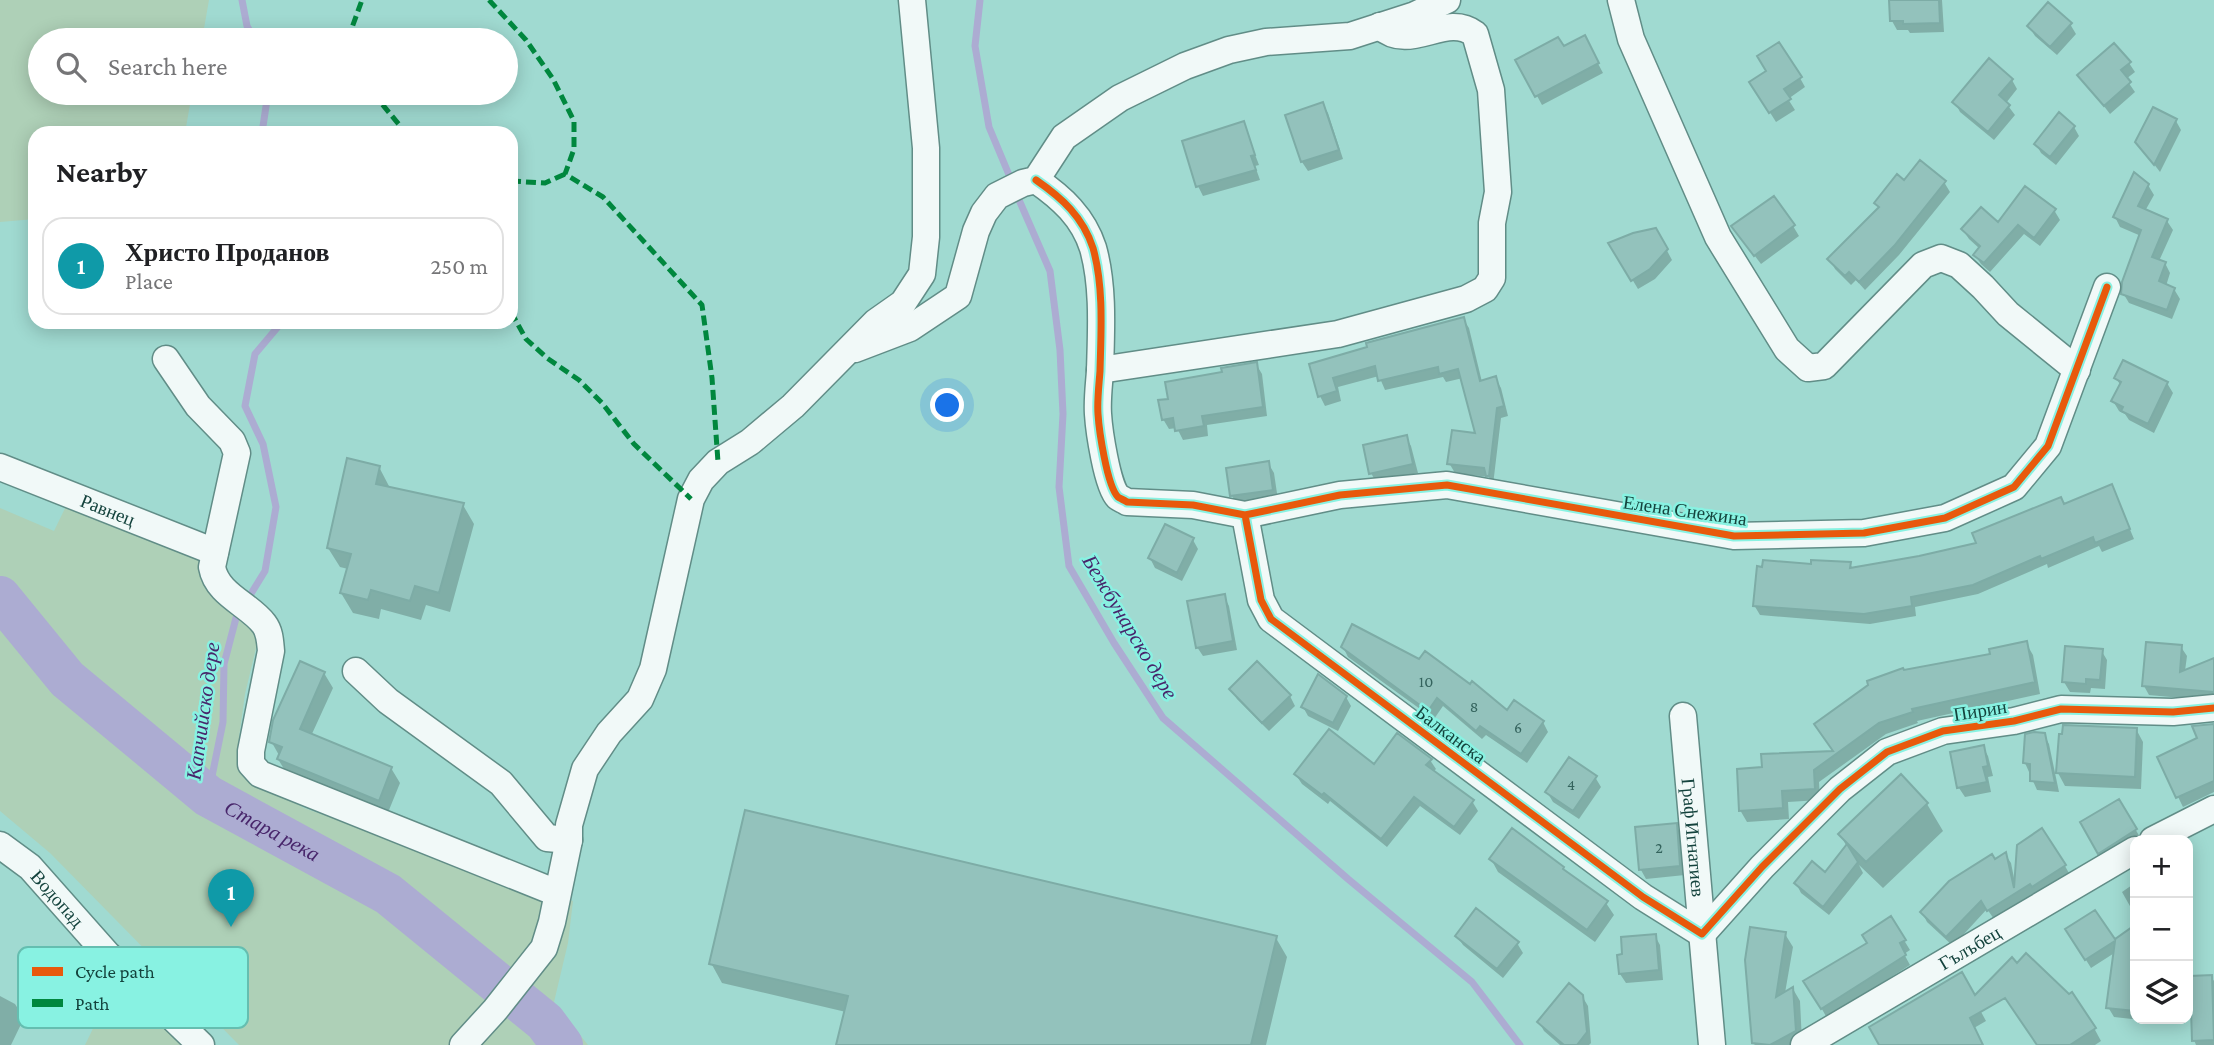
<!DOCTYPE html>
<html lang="en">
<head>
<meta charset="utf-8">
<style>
  :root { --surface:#fff; --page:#f2f2f2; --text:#202124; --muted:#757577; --line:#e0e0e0; --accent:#7c3aed }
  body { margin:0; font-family:"Crimson Pro",serif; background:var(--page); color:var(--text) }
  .controls { position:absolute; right:21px; bottom:21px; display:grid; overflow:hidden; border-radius:14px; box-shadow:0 4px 18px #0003 }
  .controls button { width:63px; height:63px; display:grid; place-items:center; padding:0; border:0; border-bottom:2px solid var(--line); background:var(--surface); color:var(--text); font:35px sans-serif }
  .you { position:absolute; left:948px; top:406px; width:24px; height:24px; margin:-18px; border:5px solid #fff; border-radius:50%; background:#1a73e8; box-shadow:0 0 0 10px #1a73e833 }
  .badge { display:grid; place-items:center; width:46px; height:46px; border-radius:50%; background:var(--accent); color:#fff; font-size:23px; font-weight:700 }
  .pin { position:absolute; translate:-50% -58px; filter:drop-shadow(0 2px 4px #0008) }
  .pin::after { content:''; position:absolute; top:37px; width:24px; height:21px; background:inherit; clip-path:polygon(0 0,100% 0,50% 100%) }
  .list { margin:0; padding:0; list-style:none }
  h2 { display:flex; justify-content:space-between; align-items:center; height:91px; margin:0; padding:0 28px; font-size:30px }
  h2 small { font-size:23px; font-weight:400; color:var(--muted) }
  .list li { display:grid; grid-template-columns:46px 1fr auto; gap:21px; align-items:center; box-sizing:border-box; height:98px; margin:0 14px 14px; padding:0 14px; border:2px solid var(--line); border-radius:21px }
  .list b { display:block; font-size:26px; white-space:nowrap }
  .list p { margin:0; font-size:23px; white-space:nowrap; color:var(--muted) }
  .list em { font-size:23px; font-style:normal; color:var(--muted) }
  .icon { flex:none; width:38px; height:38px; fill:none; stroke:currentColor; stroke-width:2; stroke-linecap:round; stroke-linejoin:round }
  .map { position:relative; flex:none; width:2214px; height:1045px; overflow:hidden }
  .search { position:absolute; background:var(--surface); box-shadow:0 4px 18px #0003; left:28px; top:28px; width:490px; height:77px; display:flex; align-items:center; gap:18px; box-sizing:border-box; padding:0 24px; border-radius:38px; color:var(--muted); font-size:26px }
  .panel { position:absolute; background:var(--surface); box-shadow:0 4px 18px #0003; left:28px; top:126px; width:490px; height:203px; border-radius:21px }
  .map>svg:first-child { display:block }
  .green { fill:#aed0b7 }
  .shadow { fill:#0003 }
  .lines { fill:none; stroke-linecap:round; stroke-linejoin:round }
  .stream { stroke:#acacd2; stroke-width:7 }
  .river { stroke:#acacd2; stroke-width:42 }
  .building { fill:#93c2bc; stroke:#7daca6; stroke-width:2 }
  .minor-casing { stroke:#618d87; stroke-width:29 }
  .minor { stroke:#f1f9f8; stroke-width:26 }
  .quiet { stroke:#00873e; stroke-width:5; stroke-dasharray:10 5; stroke-linecap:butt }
  .cycleway-casing { stroke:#88f2e2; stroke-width:11 }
  .cycleway { stroke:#e8590c; stroke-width:7 }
  .labels { text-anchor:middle; stroke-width:5; stroke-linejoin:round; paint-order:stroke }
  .number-label { font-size:16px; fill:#34635d }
  .street-label { font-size:19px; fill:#14433d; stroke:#88f2e2 }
  .water-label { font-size:21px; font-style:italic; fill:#48266b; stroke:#88f2e2 }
  .key { fill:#88f2e2; stroke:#65beb0; stroke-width:2 }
  .key-label { font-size:19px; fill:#14433d }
</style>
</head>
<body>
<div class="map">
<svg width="2214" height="1045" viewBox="0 0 2214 1045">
  <rect width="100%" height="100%" fill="#a0dad1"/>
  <path class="green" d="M0 0H209L202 40H40V93H192L185 133H35V219L0 222Z
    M69 500 187 539 206 571 246 602 258 640 245 694 237 752 250 776 304 808 573 901 568 943 554 1002 588 1045H239L50 853 0 811V508L54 531Z
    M115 983 183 1045H85Z"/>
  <path class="shadow" d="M1891 0H1942L1944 32 1910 33 1908 30H1897L1892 21Z
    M2070 24 2076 34 2057 55 2035 36 2029 26Z
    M1584 37 1603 73 1542 105 1518 61 1563 49Z
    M2129 63 2135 72 2126 79 2135 92 2110 114 2080 75Z
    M1800 78 1805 87 1788 99 1795 110 1776 122 1757 92Z
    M2012 80 2017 89 2006 103 2015 115 1994 140 1960 112 1955 102Z
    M1322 104 1328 113 1343 159 1308 171 1302 162Z
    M2176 121 2181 130 2160 172 2137 142Z
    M1243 123 1259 165 1255 166 1260 180 1203 196 1198 186 1184 142Z
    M2074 127 2079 136 2056 165 2041 153 2036 144Z
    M1944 182 1950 192 1899 255 1865 290 1856 280 1851 285 1835 269 1830 259 1880 209 1876 203 1905 183Z
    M2148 185 2154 195 2145 211 2167 221 2173 230 2159 261 2165 263 2170 273 2166 286 2174 289 2180 299 2172 319 2129 303 2123 293 2141 236 2120 227 2115 217Z
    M2054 210 2060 220 2040 246 2024 234 1990 272 1981 264 1975 255 1980 249 1969 239 1963 230 1998 224Z
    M1793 226 1799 236 1761 264 1733 227Z
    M1656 230 1672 260 1655 279 1638 289 1611 244Z
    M1463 319 1469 328 1482 382 1495 378 1501 388 1508 416 1501 418 1493 485 1489 477 1455 473 1449 463 1477 435 1463 378 1446 382 1443 377 1385 390 1379 376 1338 387 1341 401 1325 406 1320 396 1311 365Z
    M1256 364 1262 374 1267 416 1207 425 1208 436 1183 440 1177 428 1169 429 1163 419 1170 400 1224 374Z
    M2116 378 2167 383 2173 393 2154 433 2129 420 2125 414 2119 411 2113 401 2121 386Z
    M1406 437 1411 446 1418 473 1376 482 1371 473Z
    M1268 463 1274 473 1278 500 1238 505 1232 496Z
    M379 467 390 488 463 505 474 524 450 612 426 605 421 620 381 609 379 619 353 613 341 593 348 569 340 567 328 548Z
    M2116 496 2134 539 2102 552 2099 546 2048 568 2047 564 1978 594 1915 607 1916 616 1870 624 1760 615 1754 605 1813 566 1850 564 1853 569 1979 544 2064 506Z
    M1193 540 1198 549 1182 581 1155 568 1150 558Z
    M1224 596 1229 606 1237 650 1203 656 1197 647Z
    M2026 643 2033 655 2040 694 1917 721 1918 723 1886 734 1819 782 1820 800 1788 802 1789 819 1747 822 1740 810 1764 769 1835 753 1903 670 1992 655Z
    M1343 647 1507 713 1543 722 1548 732 1527 763 1486 735 1482 739 1443 706 1434 719 1348 657Z
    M2181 647 2187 656 2185 671 2214 659V701L2149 695 2144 686Z
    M2101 650 2107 660 2105 689 2091 688 2090 693 2070 692 2064 682Z
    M324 673 333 688 311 736 391 768 400 783 387 815 287 774 278 759 280 757 271 741Z
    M1231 689 1290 696 1295 706 1269 731 1237 699Z
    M1346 697 1351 706 1338 731 1308 716 1303 707Z
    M2214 724V792L2183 807 2159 758 2199 739Z
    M2136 729 2143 742 2141 789 2065 786 2058 773Z
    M2044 735 2049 744 2059 792 2037 790 2025 763Z
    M1983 747 1988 756 1993 776 1988 777 1991 792 1965 797 1959 788 1952 753Z
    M1430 760 1436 769 1433 772 1472 801 1478 811 1460 835 1420 806 1387 847 1330 801 1328 804 1302 784 1296 775Z
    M1595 777 1601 787 1579 819 1553 802 1547 792Z
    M2119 801 2141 839 2105 862 2082 823Z
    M1927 804 1943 831 1883 888 1859 865 1863 873 1829 915 1801 893 1796 883 1825 874 1847 847 1840 834Z
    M1676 825 1681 835 1685 875 1646 879 1641 870Z
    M2005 854 2011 863 2015 883 2065 866 2070 875 2039 895 2037 892 1994 919 1987 909 1953 946 1927 922 1922 912Z
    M1491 859 1563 869 1565 873 1606 903 1614 915 1595 942 1498 872Z
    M2135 883V915L2122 892Z
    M1891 919 1910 950 1904 954 1910 965 1827 1018 1806 981 1869 943Z
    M1785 934 1793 947 1785 993 1793 989 1800 1001 1802 1042 1797 1045H1755L1753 1043Z
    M1457 936 1517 943 1523 953 1503 978 1463 945Z
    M1655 936 1660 945 1663 980 1626 983 1620 974Z
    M1276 938 1287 957 1266 1045H838L846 1012 722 983 711 963Z
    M2073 939 2114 941 2119 950 2091 968Z
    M2113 964 2135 966V1019H2150V1021L2114 1017 2108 1007Z
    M2211 977 2214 981V1045H2196L2194 1040Z
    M1966 984 1986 1021 1974 1028 1982 1045H1881Z
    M0 996 15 1004 24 1018 11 1045H0Z
    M1582 996 1588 1006 1591 1043 1589 1045H1560L1544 1031 1539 1022Z
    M2094 1028 2101 1041 2095 1045H2038Z"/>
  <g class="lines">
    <path class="stream" d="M242 0 247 26 255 40
      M980 0 975 46 989 127 1012 182
      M262 133 268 93
      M1016 193 1050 271 1060 350 1063 414 1059 487 1069 566 1114 643 1163 718 1348 879 1472 982 1520 1045
      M208 796 223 722 224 664 236 618 265 571 276 507 263 444 245 406 255 354 282 322"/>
    <path class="river" id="s1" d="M0 597 67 679 208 796 388 894 545 1022 562 1045"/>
  </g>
  <path class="building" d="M1889 0H1939L1940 23 1903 24V21H1890Z
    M2048 2 2072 23 2050 47 2027 26Z
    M1585 35 1599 63 1535 97 1515 60 1558 37 1564 46Z
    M1779 42 1802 77 1784 89 1791 99 1769 113 1749 82 1766 71 1757 56Z
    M2114 43 2131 62 2121 70 2131 82 2104 106 2077 75Z
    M1989 58 2013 79 1999 95 2010 105 1988 132 1952 102Z
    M1323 102 1339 150 1301 162 1285 115Z
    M2153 107 2177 119 2154 165 2135 142Z
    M2059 112 2075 126 2050 157 2034 144Z
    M1244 121 1255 155 1251 156 1256 170 1196 187 1182 141Z
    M1920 160 1946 181 1894 246 1859 282 1849 272 1845 276 1827 259 1879 207 1874 203 1897 174 1904 180Z
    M2134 172 2149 184 2138 206 2168 219 2152 257 2166 262 2159 281 2175 288 2167 310 2121 294 2122 282 2141 230 2113 217Z
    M2025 186 2056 209 2034 238 2018 225 1984 263 1973 255 1980 246 1961 229 1981 207 1998 222Z
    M1774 196 1795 225 1754 256 1731 226Z
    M1656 228 1668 249 1650 269 1631 281 1608 243 1633 233Z
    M1464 317 1480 381 1496 376 1504 406 1497 408 1489 476H1486L1484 468 1447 464 1452 430 1475 433 1458 369 1439 374 1438 367 1378 381 1375 366 1333 378 1337 391 1318 397 1309 364 1367 347 1366 343Z
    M2123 360 2168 382 2148 424 2121 411 2123 407 2111 401 2121 382 2114 378Z
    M1257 362 1263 407 1202 416 1204 426 1175 431 1173 418 1162 420 1158 400 1168 399 1165 382 1222 372 1221 368Z
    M1407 435 1413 464 1369 474 1363 445Z
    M347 458 380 466 376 484 464 503 439 593 415 586 410 601 371 590 368 600 340 593 351 554 327 548Z
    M1269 461 1273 490 1230 496 1226 468Z
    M2112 484 2130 529 2095 543 2093 537 2041 559 2040 556 1973 585 1911 597 1912 606 1864 614 1753 606 1757 566 1762 567 1763 560 1811 564V560L1851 562 1850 568 1919 556 1976 543 1972 533 2061 497 2064 504Z
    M1165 524 1194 538 1177 573 1148 558Z
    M1225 594 1233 641 1196 648 1187 601Z
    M1352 624 1419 659 1425 651 1470 684 1472 681 1507 710 1514 700 1544 721 1521 754 1480 726 1476 731 1437 698 1428 711 1341 647Z
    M2027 641 2035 682 1912 709 1913 712 1879 723 1814 770 1815 789 1782 791 1783 808 1739 811 1737 769 1762 767 1761 754 1833 751 1814 724 1868 685 1867 681 1903 668 1904 670 1990 654 1989 649Z
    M2146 642 2182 645 2180 672 2214 658V692L2142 686Z
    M2065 646 2103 649 2100 680 2086 679V684L2062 682Z
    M300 661 325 672 300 729 392 767 379 801 277 759 282 747 269 742 273 720Z
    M1257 661 1291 695 1262 723 1229 689Z
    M1318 674 1347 696 1333 723 1301 707Z
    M2214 724V781L2176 798 2157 757 2197 738 2192 726Z
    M2063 725 2137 728 2135 777 2056 773 2059 734H2062Z
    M1329 729 1374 764 1397 733 1432 759 1426 765 1474 800 1454 827 1414 797 1381 839 1324 793 1322 795 1294 774Z
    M2034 732 2045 733 2055 783 2030 781V764L2023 763 2025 734Z
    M1984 745 1988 766 1983 767 1987 782 1957 788 1950 752Z
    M1569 757 1597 776 1573 811 1545 792Z
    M1901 774 1928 803 1866 862 1838 834Z
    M2119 799 2137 829 2098 854 2080 822Z
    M745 810 1277 936 1251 1045H836L848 996 709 964Z
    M1677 823 1680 866 1639 870 1635 827Z
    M1512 828 1564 867 1563 869 1608 901 1587 930 1489 859Z
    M2042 828 2066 865 2032 887 2030 884 1987 911 1981 901 1946 937 1920 912 1949 881 1992 854 1995 859 2006 852 2014 888 2017 845Z
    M1847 844 1858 862 1823 907 1794 883 1812 861 1825 872Z
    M1476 908 1519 942 1497 969 1455 936Z
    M2095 910 2115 939 2135 925V1011L2106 1008 2115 941 2085 960 2065 929Z
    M1891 916 1906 940 1900 943 1906 955 1821 1009 1803 981 1867 943 1862 935Z
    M1750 927 1786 932 1776 997 1793 987 1796 1031 1770 1045 1752 1043 1745 960Z
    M1656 934 1659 970 1619 974 1617 955 1622 954 1621 937Z
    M2026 953 2069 994 2072 992 2096 1028 2070 1045H2037L2005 998 1970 1018 1983 1045H1879L1869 1027 1962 972 1975 995 2012 957 2017 963Z
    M2212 975 2214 1040 2192 1041 2190 976Z
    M1569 983 1583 995 1587 1032 1577 1045H1564L1537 1022Z"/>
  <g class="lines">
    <g class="minor-casing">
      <g id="minor">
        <path d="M1621 0 1631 39 1718 237 1787 349 1808 368 1824 366 1923 265 1941 258 1959 265 1983 287 2008 314 2077 370"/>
        <path d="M1036 180C1062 198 1083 217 1093 248 1104 287 1101 332 1100 371 1099 385 1097 400 1098 414 1099 430 1107 486 1118 497 1119 498 1126 501 1127 502L1193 505 1245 515 1340 495 1447 485 1734 536 1864 533 1945 518 2014 487 2048 446 2107 287"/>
        <path d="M855 349 910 328 958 296 976 231 984 213 997 196 1023 183 1036 180 1064 137 1120 98 1185 66 1229 50 1266 42 1350 36 1415 15 1447 0"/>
        <path d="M166 359 198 406 232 441 237 453 212 567C217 595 249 604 264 624 270 632 270 641 271 651L251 751V764L260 774 557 893"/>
        <path d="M1100 370 1338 334 1466 299 1485 289 1492 278V223L1498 192 1491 90 1475 34C1445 11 1411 54 1380 26"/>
        <path id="s2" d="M0 467 215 552"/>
        <path d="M1245 515 1261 600 1271 619 1643 897 1702 934 1762 867 1840 789 1887 752 1943 731 2014 721 2061 709 2173 712 2214 708"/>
        <path d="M356 671 388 701 501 783 547 838 569 840"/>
        <path id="s3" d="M1683 716 1712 1045"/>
        <path d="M2153 840 2214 809"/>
        <path id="s4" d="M0 845 30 867 108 955 201 1045"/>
        <path d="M463 1045 495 1010 544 948 552 922 569 840V825L585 769 609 733 640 699 653 669 691 499 701 480 718 462 750 442 793 406 876 322 903 303 922 274 926 237V148L912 0"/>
        <path id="s5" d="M1804 1045 2135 850"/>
      </g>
    </g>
    <use href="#minor" class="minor"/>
    <path class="quiet" d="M489 0 526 40 553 79 574 121V149L565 174 603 197 702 305 712 378 718 462
      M350 40V33L362 0
      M373 93 406 133
      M511 181 545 183 565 174
      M511 312 526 339 547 358 579 380 602 403 634 444 691 499"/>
    <g class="cycleway-casing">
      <path id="cycleway" d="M1036 180C1062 198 1083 217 1093 248 1104 287 1101 332 1100 371 1099 385 1097 400 1098 414 1099 430 1107 486 1118 497 1119 498 1126 501 1127 502L1193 505 1245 515 1340 495 1447 485 1734 536 1864 533 1945 518 2014 487 2048 446 2107 287
        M1245 515 1261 600 1271 619 1643 897 1702 934 1762 867 1840 789 1887 752 1943 731 2014 721 2061 709 2173 712 2214 708"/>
    </g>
    <use href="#cycleway" class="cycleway"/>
  </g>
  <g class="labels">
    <g class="number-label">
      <text x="1426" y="687">10</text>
      <text x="1474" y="712">8</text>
      <text x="1518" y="733">6</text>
      <text x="1571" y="790">4</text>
      <text x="1659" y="853">2</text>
    </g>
    <g class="street-label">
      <text dy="7" stroke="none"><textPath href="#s2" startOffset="116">Равнец</textPath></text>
      <text transform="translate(1685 510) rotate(8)" y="7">Елена Снежина</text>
      <text transform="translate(1980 710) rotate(-9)" y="7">Пирин</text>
      <text transform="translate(1451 734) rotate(37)" y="7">Балканска</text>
      <text dy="7" stroke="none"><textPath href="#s3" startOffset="122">Граф Игнатиев</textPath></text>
      <text dy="7" stroke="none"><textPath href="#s4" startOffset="79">Водопад</textPath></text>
      <text dy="7" stroke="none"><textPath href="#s5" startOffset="192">Гълъбец</textPath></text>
    </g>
    <g class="water-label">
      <text transform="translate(1130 627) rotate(59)" y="7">Бежбунарско дере</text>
      <text transform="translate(203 711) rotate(-82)" y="7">Капчийско дере</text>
      <text dy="7" stroke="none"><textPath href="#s1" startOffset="362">Стара река</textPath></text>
    </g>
  </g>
  <rect x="18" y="947" width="230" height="81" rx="10" class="key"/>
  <rect x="32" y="967" width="31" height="9" fill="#e8590c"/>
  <rect x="32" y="999" width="31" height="8" fill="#00873e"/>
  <g class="key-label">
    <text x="75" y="978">Cycle path</text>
    <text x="75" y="1010">Path</text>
  </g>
</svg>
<div class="controls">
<button>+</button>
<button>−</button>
<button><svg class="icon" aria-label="layers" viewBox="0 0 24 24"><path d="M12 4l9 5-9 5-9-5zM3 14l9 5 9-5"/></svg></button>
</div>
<div class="you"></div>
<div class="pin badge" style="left:231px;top:927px;background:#0f9aa8">1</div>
<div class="search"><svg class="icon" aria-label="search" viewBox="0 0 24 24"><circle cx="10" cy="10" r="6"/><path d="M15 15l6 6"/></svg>Search here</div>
<section class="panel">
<h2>Nearby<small></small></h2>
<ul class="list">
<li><span class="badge" style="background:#0f9aa8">1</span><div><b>Христо Проданов</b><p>Place</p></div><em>250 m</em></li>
</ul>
</section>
</div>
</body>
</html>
